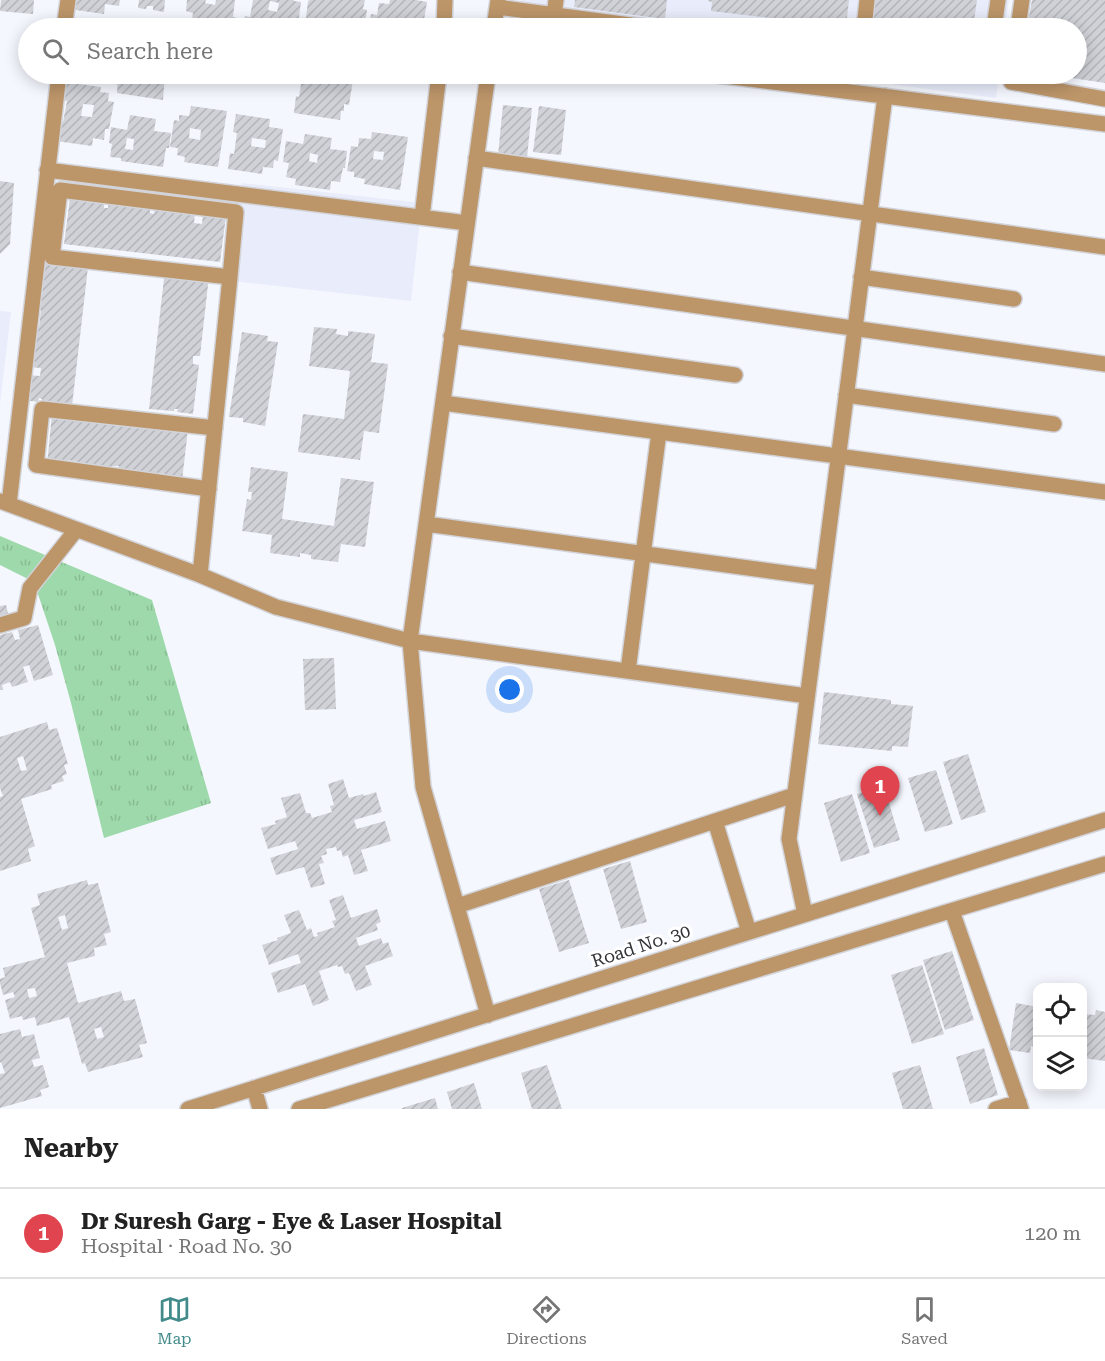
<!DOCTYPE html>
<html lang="en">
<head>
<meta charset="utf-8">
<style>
  :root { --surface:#fff; --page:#f2f2f2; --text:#222; --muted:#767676; --line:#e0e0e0; --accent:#438b8b }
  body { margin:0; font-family:"Roboto Serif",serif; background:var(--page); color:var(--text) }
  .controls { position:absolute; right:18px; bottom:18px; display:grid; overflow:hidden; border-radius:12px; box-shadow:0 3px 15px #0003 }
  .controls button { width:54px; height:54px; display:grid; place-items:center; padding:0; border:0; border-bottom:2px solid var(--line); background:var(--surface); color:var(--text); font:30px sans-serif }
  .you { position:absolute; left:510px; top:690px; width:21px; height:21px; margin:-15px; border:4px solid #fff; border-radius:50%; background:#1a73e8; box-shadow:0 0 0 9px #1a73e833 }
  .badge { display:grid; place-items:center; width:39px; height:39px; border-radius:50%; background:var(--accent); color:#fff; font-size:20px; font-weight:700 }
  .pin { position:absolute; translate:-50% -50px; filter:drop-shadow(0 2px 3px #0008) }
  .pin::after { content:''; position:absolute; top:32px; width:21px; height:18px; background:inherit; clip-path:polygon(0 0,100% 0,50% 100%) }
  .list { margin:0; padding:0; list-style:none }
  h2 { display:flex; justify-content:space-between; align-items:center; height:78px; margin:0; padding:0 24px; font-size:26px }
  h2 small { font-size:20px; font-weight:400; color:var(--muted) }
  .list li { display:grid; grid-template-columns:39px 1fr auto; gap:18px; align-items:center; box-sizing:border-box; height:90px; padding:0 24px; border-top:2px solid var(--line) }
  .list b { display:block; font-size:22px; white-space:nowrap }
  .list p { margin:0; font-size:20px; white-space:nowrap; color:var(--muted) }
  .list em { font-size:20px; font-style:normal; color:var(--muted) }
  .icon { flex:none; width:33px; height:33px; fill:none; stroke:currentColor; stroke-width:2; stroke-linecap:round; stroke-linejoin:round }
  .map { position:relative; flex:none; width:1105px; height:1109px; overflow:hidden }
  .search { position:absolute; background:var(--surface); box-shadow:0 3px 15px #0003; left:18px; right:18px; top:18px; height:66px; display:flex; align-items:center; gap:15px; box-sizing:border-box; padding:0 21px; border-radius:33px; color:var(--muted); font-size:22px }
  .sheet { height:168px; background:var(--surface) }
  nav { display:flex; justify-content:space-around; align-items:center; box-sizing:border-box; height:84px; border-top:2px solid var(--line); background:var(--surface); font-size:16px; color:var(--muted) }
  nav a { display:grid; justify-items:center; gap:3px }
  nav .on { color:var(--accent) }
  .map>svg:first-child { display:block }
  .built { fill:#e9edfb }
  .park { fill:url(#park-tufts) }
  .building { fill:url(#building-hatch); fill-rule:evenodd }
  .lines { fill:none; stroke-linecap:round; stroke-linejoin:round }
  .minor-casing { stroke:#d2d4da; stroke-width:18 }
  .minor { stroke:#bc9569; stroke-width:15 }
  .labels { text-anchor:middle; stroke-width:6; stroke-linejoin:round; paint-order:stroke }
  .street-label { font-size:18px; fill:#333437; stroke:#fff }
</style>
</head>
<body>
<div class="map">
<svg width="1105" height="1109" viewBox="0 0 1105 1109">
  <defs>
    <pattern id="park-tufts" width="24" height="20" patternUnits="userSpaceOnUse" patternTransform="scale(1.5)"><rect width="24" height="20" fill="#9dd9aa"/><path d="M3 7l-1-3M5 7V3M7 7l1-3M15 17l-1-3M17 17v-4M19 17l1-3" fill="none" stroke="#88bb93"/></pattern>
    <pattern id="building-hatch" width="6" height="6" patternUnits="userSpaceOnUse" patternTransform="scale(1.5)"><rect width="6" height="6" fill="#d0d2d8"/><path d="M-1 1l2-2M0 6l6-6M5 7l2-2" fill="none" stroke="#b3b5ba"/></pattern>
  </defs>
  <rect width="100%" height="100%" fill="#f5f7fe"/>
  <path class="built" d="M521 0H1009L1005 28H517Z
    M814 74H999L996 98Z
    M242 183 422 203 411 301 231 281Z
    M0 311 11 312 0 404Z"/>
  <path class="park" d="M0 536 152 600 211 803 104 838 71 703 55 645 34 582 0 565Z"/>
  <path class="building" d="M1 0H34L33 14 0 11Z
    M71 0H120L119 6 105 4 104 14 69 9Z
    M139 0H165L164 12 153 10V6H147L146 9 138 8Z
    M187 0H206L205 3 215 5 216 0H235L233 17 237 18 236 28H200L202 21 192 19 193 13 186 11Z
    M253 0H294V1L301 2 298 25 292 24 291 28H243L245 16 250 17ZM270 1 279 3 277 12 268 10Z
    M310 0H365L363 9 367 10 364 28H320L321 20 306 18 308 1Z
    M390 0H416L427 2 424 20 420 19 419 28H369L371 14 377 15 379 3 389 4Z
    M575 0H667L665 19 574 7Z
    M708 0H849L846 27 711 11 712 2 708 1Z
    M872 0H977L973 28H905L869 24Z
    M1032 0H1105V83L1052 75V74H1076V28H1027Z
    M118 74H165L163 100 117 93Z
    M300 74H350L349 79 353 80 349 105 344 104V111H341L340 120 294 113 296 96 299 97 302 78H299Z
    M65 82 101 87 100 92 109 93 108 101 114 102 109 129H105L104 140 93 138 92 146 56 141 59 122H63L67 101 62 100ZM83 104 94 105 92 117 81 116Z
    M503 105 532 108 527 158 498 155Z
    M191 106 227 111 218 167 184 162 185 157 177 155 178 148 170 147 174 120 179 121V115L189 116ZM190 128 201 130 200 140 189 138Z
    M539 106 566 110 561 155 533 152Z
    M236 114 270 119 269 127 283 129 278 161 274 160 273 168 263 167 262 174 228 169 230 153 234 154 237 133 233 132ZM252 138 266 140 265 148 251 146Z
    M130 115 156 119 154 131 171 133 169 148H166L163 167 121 161V158L110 157 112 144 109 143 111 127 127 130ZM127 138 134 139 133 150 125 149Z
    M372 132 408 137 400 190 364 184 365 179 354 177V172L347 171 351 146 358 147 359 138 371 139ZM374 151 384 152 383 160 373 159Z
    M305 134 332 138 330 149 347 151 345 168H343L340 182 331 181 330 190 295 185 296 179 286 177 289 163 283 162 286 141 303 144ZM310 153 318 155 317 163 309 161Z
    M0 181 14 183 10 244 0 254Z
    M70 198 104 202V208H108L109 202 150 208V213L154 214 155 208 195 212 194 223 202 224 203 213 226 216 220 262 64 244Z
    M41 262 88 267 72 406 42 402V399L39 398 38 402 25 400 28 375 40 376 41 368 29 367 33 326 39 327 41 310H35Z
    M165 270 209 276 200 356H193V364L199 365 193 414 177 412 178 409H174V411L149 409Z
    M314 327 337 329 336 334 348 336V331L375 334 371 362 388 364 379 433 364 431 360 460 298 452 303 414 344 419 350 371 309 366Z
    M242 332 268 336 267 341 278 342 265 426 243 422V418L229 417Z
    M52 414 188 429 182 481 162 478 163 473H157L156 478 118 474 119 466H112L111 473 75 469 76 461 65 460 64 467 47 465Z
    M251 467 288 472 282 519 334 526 341 478 374 482 365 547 341 544 338 562 311 559V555L300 553V557L270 553 272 535 242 531 247 499 251 500 252 492H248Z
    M6 605 9 617 0 619V606Z
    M38 625 53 675 34 681 29 665 23 667 28 682 12 687 10 682 2 685 3 690H0V635L12 632 15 640 20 639 18 630Z
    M334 658 336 709 305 710 303 659Z
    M824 692 891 700V704L913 706 908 747 892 746V751L818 744Z
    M47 722 49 730 57 728 68 764 64 765 67 774 62 776 64 781 51 785 52 789 21 799 35 846 28 849 31 861 0 871V797L3 796 0 788V737ZM23 756 27 770 21 771 17 758Z
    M968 754 986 812 961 820 943 762Z
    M936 770 953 824 925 832 908 778Z
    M343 779 349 798 363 794 364 796 376 792 382 812 354 820 357 829 385 821 391 841 361 850 368 871 354 875 348 855 343 857 341 850 337 851 336 847 326 849 327 854 321 856 324 863 319 864 325 884 311 888 304 867 276 875 270 858 298 849 295 841 268 849 261 828 276 824 275 821 287 817 281 798 300 793 306 813H310L312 818 332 812 330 806 334 805 328 784Z
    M884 786 900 840 874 848 857 794Z
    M852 794 870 853 841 862 824 803Z
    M630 861 647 922 621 929 603 869Z
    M87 880 88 885 98 883 111 932 104 934 107 945 94 948 95 956 67 963 78 1003 121 991 124 1001 135 999 147 1043 139 1045 143 1057 88 1072 85 1063 82 1064 69 1017 37 1026 35 1017 23 1020 22 1016 10 1019 5 1000 15 997 13 992 3 995 0 983V979L5 977 3 968 45 957 31 908 40 905 37 894ZM65 915 68 928 62 930 58 917ZM35 988 37 996 29 998 27 989ZM101 1027 104 1037 97 1039 94 1029Z
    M569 880 589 943 559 952 539 889Z
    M343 895 351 918 377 909 381 922 376 924 378 930 356 938 359 946 381 938 383 944 388 942 393 956 365 966 372 985 356 991 349 973 345 974 342 966 338 967 337 965 319 971 329 1000 313 1006 305 984 278 993 271 973 301 963 298 954 269 965 262 945 278 940 277 938 291 933 284 915 299 910 307 930 311 928 314 937 318 936 317 933 335 927 332 921 336 920 329 900Z
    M952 951 974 1020 945 1030 923 960Z
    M922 965 944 1034 912 1044 891 975Z
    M1016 1003 1038 1007V1047L1031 1046 1030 1053 1009 1050Z
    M1096 1010 1105 1012V1061L1082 1058V1014L1095 1015Z
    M20 1029 22 1037 34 1034 40 1058 32 1060 34 1067 43 1065 49 1087 40 1090 42 1096 0 1108V1074L5 1073 1 1062 0 1063V1034Z
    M984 1048 998 1095 970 1104 956 1057Z
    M547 1065 562 1109H532L521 1073Z
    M920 1065 933 1109H903L892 1073Z
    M474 1083 482 1109H452L447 1092Z
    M435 1098 438 1109H402V1108Z"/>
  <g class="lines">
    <g class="minor-casing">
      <path id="minor" d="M497 7 653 28
        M554 16 556 0
        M64 28 68 0
        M444 28 445 0
        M494 28 498 0
        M864 28 867 0
        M994 28 998 0
        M1018 28 1022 0
        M488 74 410 641 807 696
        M708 74 1105 124
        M1012 74 1011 82 1105 99
        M476 158 1105 247
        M47 170 467 223
        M422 217 439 74
        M460 272 1105 364
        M861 277 1014 299
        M451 336 735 375
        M846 395 1054 424
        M443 403 1105 492
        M209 489 36 465 42 409 215 428
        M0 501 200 575 276 607 410 641 423 787 488 1015
        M9 504 59 74
        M426 524 822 578
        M200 575 230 277 236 212 60 190 52 257 230 277
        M0 625 24 618 30 588 76 530
        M628 671 659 432
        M715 821 749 932
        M457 906 794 795
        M952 911 1021 1109
        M805 914 789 839 885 96
        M254 1088 260 1109
        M188 1109 1105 820
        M299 1109 1105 864
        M996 1109 1019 1102"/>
    </g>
    <use href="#minor" class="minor"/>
  </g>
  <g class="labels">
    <g class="street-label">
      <text transform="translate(641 946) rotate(-18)" y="6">Road No. 30</text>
    </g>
  </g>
</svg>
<div class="controls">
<button><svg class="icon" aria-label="locate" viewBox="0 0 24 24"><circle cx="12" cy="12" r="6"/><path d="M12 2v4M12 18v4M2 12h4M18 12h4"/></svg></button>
<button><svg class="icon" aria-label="layers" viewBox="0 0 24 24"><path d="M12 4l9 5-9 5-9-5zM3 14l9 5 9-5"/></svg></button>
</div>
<div class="you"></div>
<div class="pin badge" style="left:880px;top:816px;background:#e0444e">1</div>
<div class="search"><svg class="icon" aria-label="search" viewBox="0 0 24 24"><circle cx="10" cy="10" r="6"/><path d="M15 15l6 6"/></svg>Search here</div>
</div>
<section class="sheet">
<h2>Nearby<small></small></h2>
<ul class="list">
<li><span class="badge" style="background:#e0444e">1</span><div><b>Dr Suresh Garg - Eye &amp; Laser Hospital</b><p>Hospital · Road No. 30</p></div><em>120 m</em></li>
</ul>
</section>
<nav>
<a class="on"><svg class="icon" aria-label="map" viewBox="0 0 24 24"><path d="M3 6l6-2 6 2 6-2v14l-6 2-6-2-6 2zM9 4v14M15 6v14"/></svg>Map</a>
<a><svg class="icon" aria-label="directions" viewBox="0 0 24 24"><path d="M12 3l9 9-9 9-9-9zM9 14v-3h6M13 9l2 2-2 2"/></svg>Directions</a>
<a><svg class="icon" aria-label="saved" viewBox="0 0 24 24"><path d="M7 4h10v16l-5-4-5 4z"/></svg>Saved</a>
</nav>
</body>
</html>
